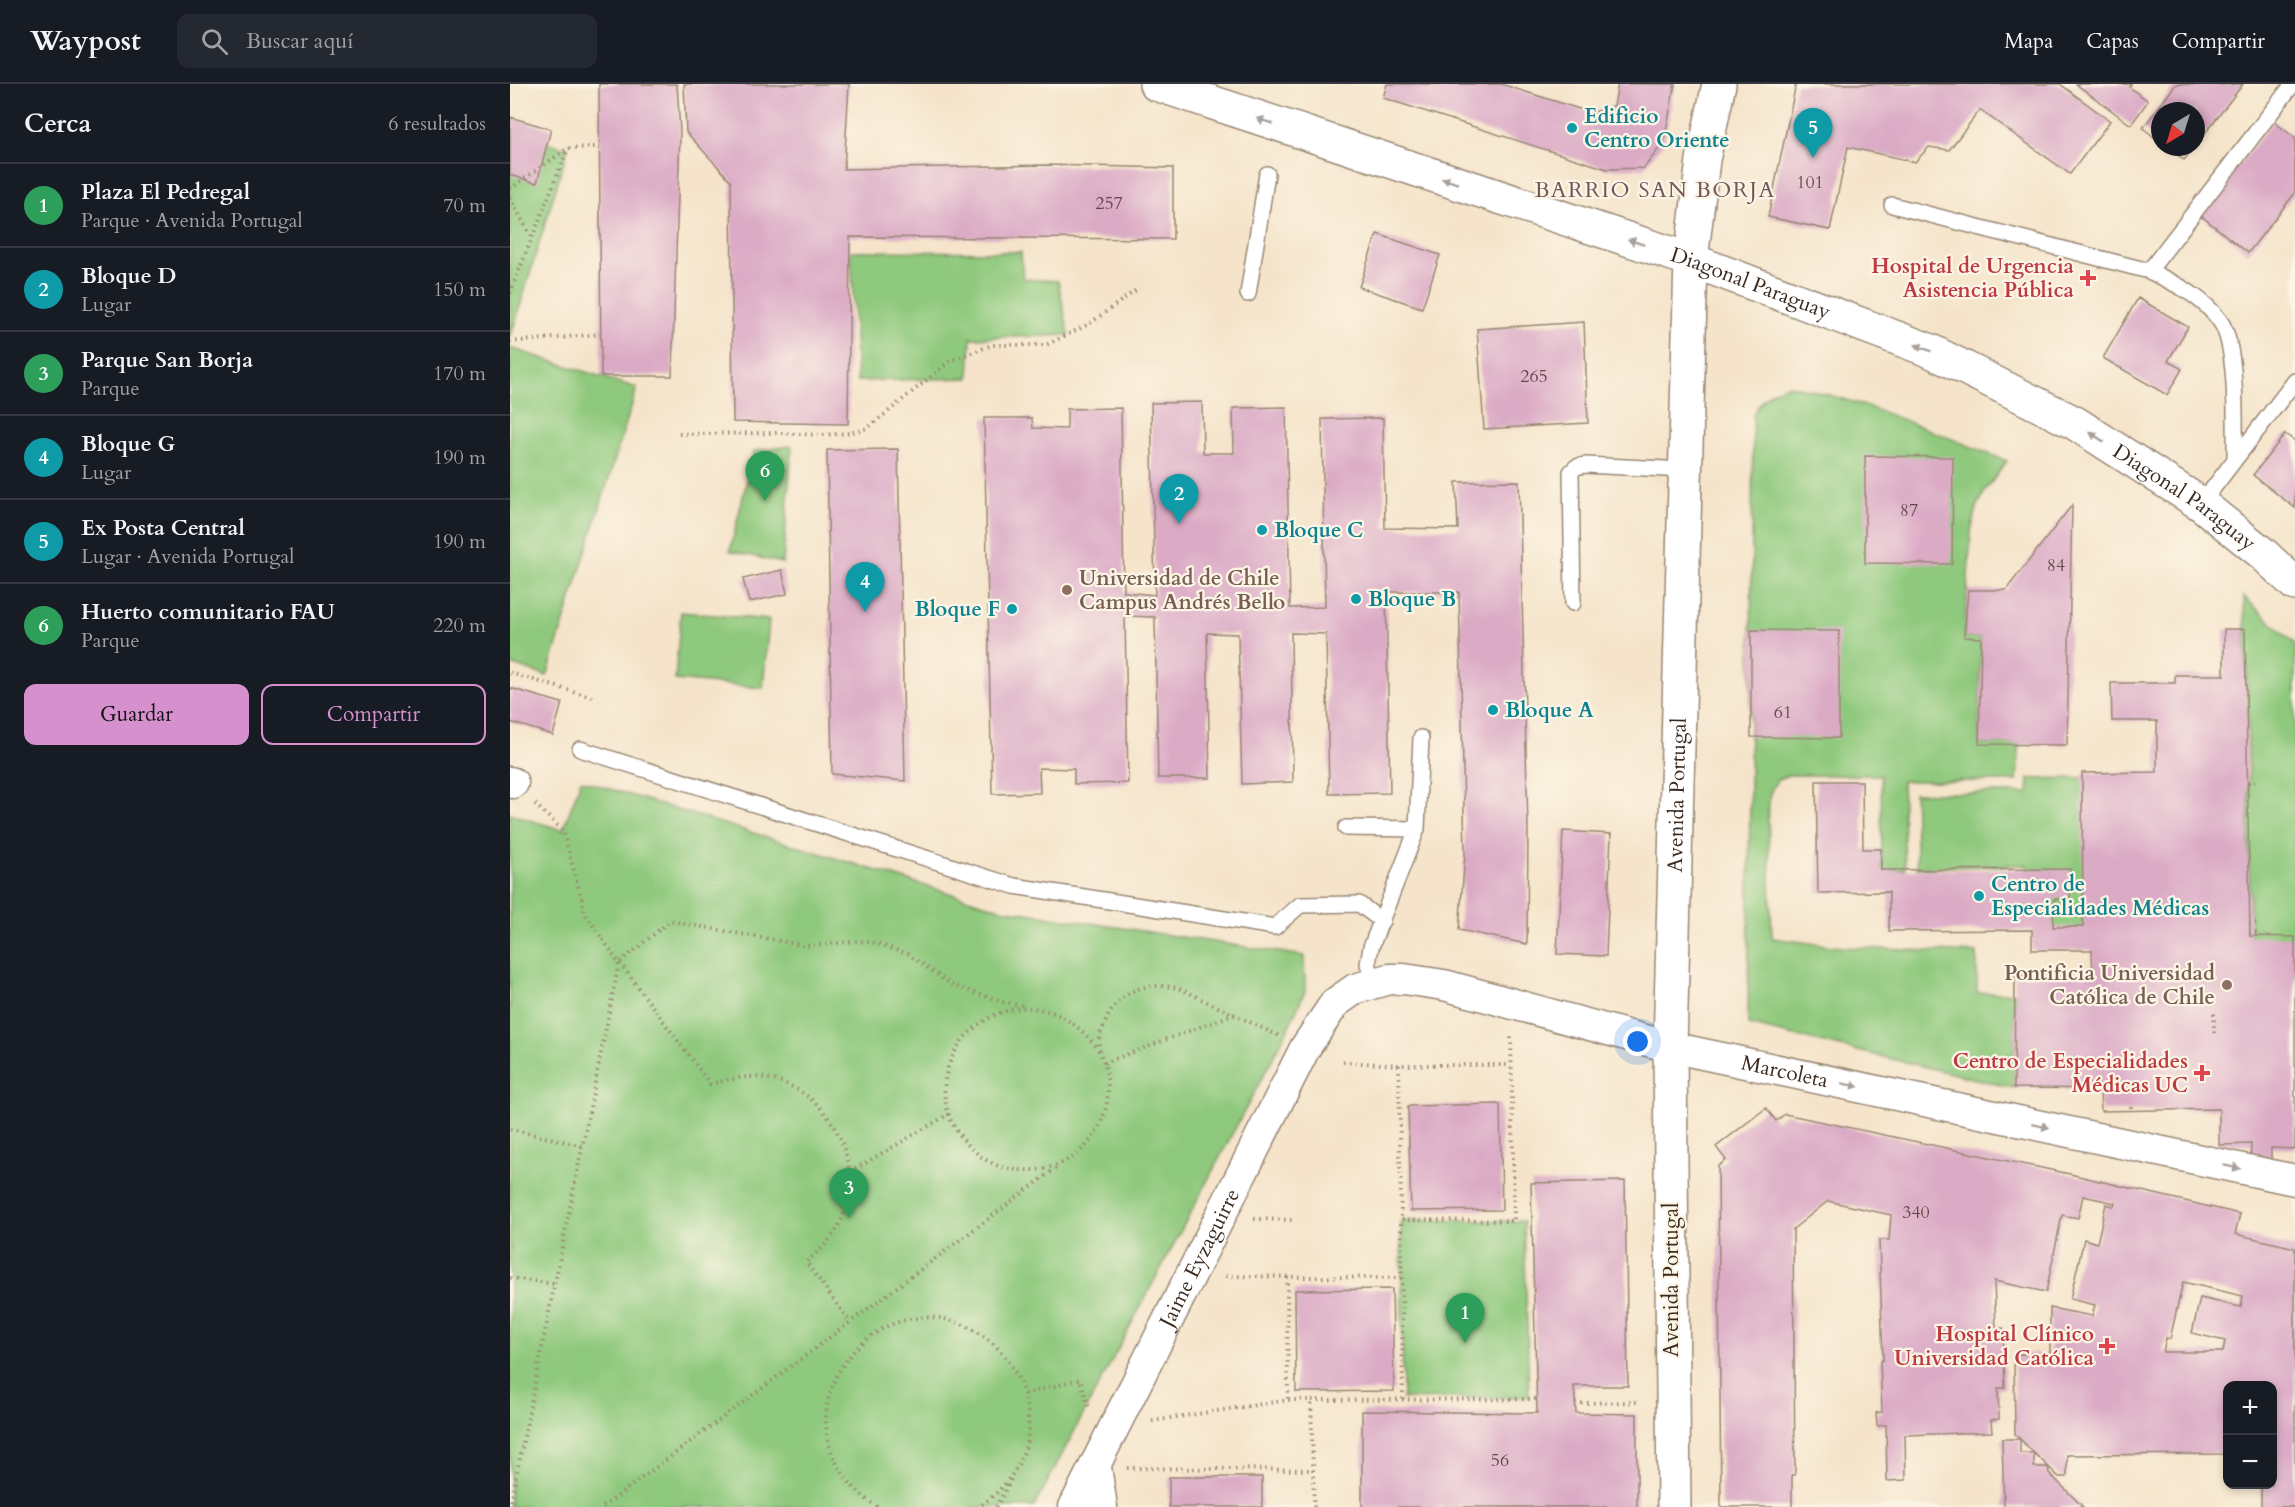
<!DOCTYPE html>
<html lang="es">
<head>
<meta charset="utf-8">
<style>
  :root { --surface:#171b24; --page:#242831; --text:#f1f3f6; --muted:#9ea1a6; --line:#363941; --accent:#d690ce }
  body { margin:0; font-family:Cardo,serif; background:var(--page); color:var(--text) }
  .controls { position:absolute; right:18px; bottom:18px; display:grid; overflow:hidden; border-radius:12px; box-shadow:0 3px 9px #0003 }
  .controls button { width:54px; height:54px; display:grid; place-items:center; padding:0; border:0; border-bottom:2px solid var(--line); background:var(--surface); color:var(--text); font:30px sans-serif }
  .compass { position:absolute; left:1641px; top:18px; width:54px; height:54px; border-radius:50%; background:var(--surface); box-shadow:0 3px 9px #0003; rotate:218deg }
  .you { position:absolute; left:1128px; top:958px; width:21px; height:21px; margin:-15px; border:4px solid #fff; border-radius:50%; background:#1a73e8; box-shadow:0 0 0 9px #1a73e833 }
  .badge { display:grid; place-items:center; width:39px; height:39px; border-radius:50%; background:var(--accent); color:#fff; font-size:20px; font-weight:700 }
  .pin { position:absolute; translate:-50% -50px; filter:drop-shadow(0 2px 3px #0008) }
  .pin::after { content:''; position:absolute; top:32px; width:21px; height:18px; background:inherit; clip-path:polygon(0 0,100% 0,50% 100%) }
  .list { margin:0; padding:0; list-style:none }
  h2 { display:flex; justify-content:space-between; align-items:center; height:78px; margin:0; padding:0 24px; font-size:26px }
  h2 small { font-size:20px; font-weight:400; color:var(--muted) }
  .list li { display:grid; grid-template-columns:39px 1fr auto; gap:18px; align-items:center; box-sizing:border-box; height:84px; padding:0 24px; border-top:2px solid var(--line) }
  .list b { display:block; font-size:22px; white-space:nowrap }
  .list p { margin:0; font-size:20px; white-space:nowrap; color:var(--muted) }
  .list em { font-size:20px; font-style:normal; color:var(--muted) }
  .actions { display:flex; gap:12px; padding:18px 24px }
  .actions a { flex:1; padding:14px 0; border:2px solid var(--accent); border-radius:12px; text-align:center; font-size:21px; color:var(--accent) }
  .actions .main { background:var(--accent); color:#111 }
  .icon { flex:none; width:33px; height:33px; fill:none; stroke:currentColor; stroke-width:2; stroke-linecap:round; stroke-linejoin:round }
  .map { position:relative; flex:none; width:1785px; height:1423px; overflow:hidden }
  header { display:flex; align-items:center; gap:36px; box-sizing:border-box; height:84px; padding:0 30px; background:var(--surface); border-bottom:2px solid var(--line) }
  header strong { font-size:28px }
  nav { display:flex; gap:33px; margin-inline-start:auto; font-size:21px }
  .search { width:420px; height:54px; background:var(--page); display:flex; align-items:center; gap:15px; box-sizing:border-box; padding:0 21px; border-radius:12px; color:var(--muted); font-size:22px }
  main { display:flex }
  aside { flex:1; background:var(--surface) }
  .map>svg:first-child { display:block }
  .green { fill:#8fc97d; stroke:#657a4e; stroke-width:1.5 }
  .building { fill:#dbabc6; fill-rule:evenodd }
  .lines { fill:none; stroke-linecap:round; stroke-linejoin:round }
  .service-casing { stroke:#988774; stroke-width:18 }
  .minor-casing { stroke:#988774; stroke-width:33 }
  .secondary-casing { stroke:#988774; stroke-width:36 }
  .primary-casing { stroke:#988774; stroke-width:36 }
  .path { stroke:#988774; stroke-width:4; stroke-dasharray:1.5 4.5; stroke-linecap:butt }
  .service { stroke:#fff; stroke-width:15 }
  .minor { stroke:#fff; stroke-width:30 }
  .secondary { stroke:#fff; stroke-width:33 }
  .primary { stroke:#fff; stroke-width:33 }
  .oneway { fill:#a79f9a }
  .culture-dot { fill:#0f9aa8; stroke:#fcf5e5; stroke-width:2 }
  .health-dot { fill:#e0444e; stroke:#fcf5e5; stroke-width:2 }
  .education-dot { fill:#8d6e63; stroke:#fcf5e5; stroke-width:2 }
  .labels { text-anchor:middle; stroke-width:4.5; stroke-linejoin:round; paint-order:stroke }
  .number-label { font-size:18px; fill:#634a48 }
  .culture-label { font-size:21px; font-weight:bold; fill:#0d838f; stroke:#fcf5e5; text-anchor:start }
  .health-label { font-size:21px; font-weight:bold; fill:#be3a42; stroke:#fcf5e5; text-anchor:end }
  .street-label { font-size:21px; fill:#3b2a1e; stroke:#fcf5e5 }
  .education-label { font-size:21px; font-weight:bold; fill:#785e54; stroke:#fcf5e5; text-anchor:start }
  .neighbourhood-label { font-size:22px; letter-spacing:1.5px; fill:#735759; stroke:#fcf5e5 }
</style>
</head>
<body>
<header>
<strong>Waypost</strong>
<div class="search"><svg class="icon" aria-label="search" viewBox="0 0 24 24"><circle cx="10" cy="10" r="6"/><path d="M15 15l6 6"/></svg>Buscar aquí</div>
<nav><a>Mapa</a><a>Capas</a><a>Compartir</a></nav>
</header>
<main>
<aside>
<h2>Cerca<small>6 resultados</small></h2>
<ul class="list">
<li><span class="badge" style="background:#2e9e5b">1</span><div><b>Plaza El Pedregal</b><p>Parque · Avenida Portugal</p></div><em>70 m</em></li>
<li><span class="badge" style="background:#0f9aa8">2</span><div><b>Bloque D</b><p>Lugar</p></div><em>150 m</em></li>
<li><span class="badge" style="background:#2e9e5b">3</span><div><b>Parque San Borja</b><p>Parque</p></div><em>170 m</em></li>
<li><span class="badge" style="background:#0f9aa8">4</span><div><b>Bloque G</b><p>Lugar</p></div><em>190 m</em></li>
<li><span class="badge" style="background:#0f9aa8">5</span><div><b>Ex Posta Central</b><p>Lugar · Avenida Portugal</p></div><em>190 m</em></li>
<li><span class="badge" style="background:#2e9e5b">6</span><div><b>Huerto comunitario FAU</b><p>Parque</p></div><em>220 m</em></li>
</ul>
<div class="actions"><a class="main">Guardar</a><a>Compartir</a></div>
</aside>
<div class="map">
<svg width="1785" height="1423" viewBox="0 0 1785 1423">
  <rect width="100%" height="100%" fill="#fcf5e5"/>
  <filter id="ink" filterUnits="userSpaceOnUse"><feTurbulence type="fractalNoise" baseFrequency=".0167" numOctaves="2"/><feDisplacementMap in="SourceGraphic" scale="12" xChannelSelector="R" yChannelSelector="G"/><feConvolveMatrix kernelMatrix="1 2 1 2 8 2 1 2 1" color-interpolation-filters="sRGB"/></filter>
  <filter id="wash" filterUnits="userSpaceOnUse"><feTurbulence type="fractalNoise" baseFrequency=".008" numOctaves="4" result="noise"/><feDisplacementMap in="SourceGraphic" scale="24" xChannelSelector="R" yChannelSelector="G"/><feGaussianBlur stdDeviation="1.35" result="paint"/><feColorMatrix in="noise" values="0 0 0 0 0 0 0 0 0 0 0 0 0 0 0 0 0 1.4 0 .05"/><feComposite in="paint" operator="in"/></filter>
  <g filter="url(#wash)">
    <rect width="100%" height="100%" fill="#f5e4ca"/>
    <path class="green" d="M0 50 58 64 0 255Z
      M341 167 511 168 513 195 548 197 559 251 461 254 459 294 347 297Z
      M0 264 127 304 37 592 0 580Z
      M1279 301C1356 317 1425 349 1497 377L1475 407 1466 425 1461 448 1454 553 1471 554 1469 660H1509L1507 697H1392L1395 785 1372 787 1371 691H1278L1267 696 1260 709 1258 731 1262 854 1331 863 1467 869V909H1505L1504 1004 1238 941 1243 330C1252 314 1260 306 1279 301Z
      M282 362 273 479 220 467 244 367Z
      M1734 513 1785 560V892L1740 852 1738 621Z
      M171 528 259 536 253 604 165 596Z
      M1665 692V848L1520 845 1517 781 1407 784 1404 709H1518L1519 695Z
      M71 696 491 825 794 872 795 907 777 947 524 1423H0V730L53 746Z
      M891 1136 1014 1137 1019 1313 893 1315Z"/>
    <g id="blocks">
      <path class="building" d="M89 0H167L170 48 162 292H91Z
        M174 0H339L334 85 536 81 663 84V155L340 153 338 340 223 338 221 97 176 48Z
        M877 0H991L1082 29 1104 22 1108 0H1165L1154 58 1134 84 1097 85 873 14Z
        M1286 0H1550L1600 37 1560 90 1470 26 1439 66 1419 63 1405 78 1338 63 1320 146 1258 133Z
        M1566 0H1621L1619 3 1638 17 1621 41Z
        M1666 0 1698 1 1733 0 1686 61V27H1650V58L1633 44Z
        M0 33 41 45 27 99 0 91Z
        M1763 37 1785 54V109L1738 169 1690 131Z
        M1657 63H1685L1674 76Z
        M867 150 930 171 912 224 849 203Z
        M1628 214 1678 243 1658 277 1672 285 1657 311 1593 274Z
        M1074 238 1078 339 974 345 967 245Z
        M692 318 693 369H724L723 324 776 323 780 524 815 523 812 335 873 334 875 444 948 445 946 398 1009 397 1018 743 1017 860 949 846 955 770 949 508H876L880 709 819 710 816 550 781 549 783 698 732 700 728 550 697 549 700 694H648L645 533 615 532 618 699 564 700V685L529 684 530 709 482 710 474 334H522L523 344 557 345V325L611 324 614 508 645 511 641 319Z
        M1775 350 1785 357V424L1743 391Z
        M388 365 395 697 322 690 317 366Z
        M1355 372 1443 373 1442 480 1355 479Z
        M1562 421 1557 661 1469 660 1471 554 1454 553 1458 506H1496Z
        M272 486 277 510 239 518 233 495Z
        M1714 545H1735L1740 852 1785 853V1065L1761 1064V1084L1740 1083 1741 1060 1709 1061V1025L1591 1027 1590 1006 1598 1005 1504 1004 1505 891 1583 892 1582 866H1522V846L1379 847V808L1308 809 1306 697H1352L1353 765H1371V786L1560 785V815H1544L1543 843H1573L1572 689 1647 688V637H1602L1601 599H1665V591H1714Z
        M1241 546 1329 547V654L1241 653Z
        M0 604 52 619 43 651 0 638Z
        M1053 747 1101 750 1096 872 1047 870Z
        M990 1020 992 1126 901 1127 898 1022Z
        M1256 1024 1266 1037 1275 1030 1560 1090 1730 1130 1725 1150 1785 1164V1423H1751V1401H1762V1302H1718V1370L1557 1371V1393H1549L1524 1369V1383H1538L1539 1389 1573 1423H1494L1492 1355H1510L1505 1350 1504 1270H1540V1224L1582 1232 1585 1221 1560 1215 1574 1155 1587 1159 1596 1120 1604 1122 1605 1119 1573 1112 1568 1134 1552 1131 1536 1208 1484 1197 1486 1244H1493L1495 1304H1488L1489 1335 1481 1336 1482 1348 1395 1351 1396 1396 1377 1397 1376 1341 1367 1342 1366 1329 1372 1328 1370 1277 1373 1276 1369 1156H1379L1381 1131 1318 1117 1283 1145 1285 1391H1282V1423H1211L1208 1082 1216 1076 1206 1063ZM1673 1198 1733 1212 1731 1223 1690 1214 1682 1249 1715 1257 1713 1268H1653L1656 1254 1660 1255ZM1510 1355 1524 1369H1510Z
        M1115 1097 1118 1302H1064L1066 1329 1127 1330V1423H852V1327L1027 1329 1021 1099Z
        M882 1205 884 1307 786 1308 785 1206Z
        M659 1393H752V1423H659Z"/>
    </g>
  </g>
  <g filter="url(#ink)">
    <use href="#blocks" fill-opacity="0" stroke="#988774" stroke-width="1.5"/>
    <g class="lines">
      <g class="service-casing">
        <path id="service" d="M1382 121 1639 187C1665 199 1693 213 1710 237 1728 261 1725 344 1725 375
          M1639 187 1783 0
          M738 210 757 90
          M1691 420 1785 297
          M1063 519 1061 388 1066 383 1075 381 1176 386
          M70 665 504 802 765 843 790 821 849 820 872 837
          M836 744 907 745
          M865 899 858 880 861 863 907 745 911 654"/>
      </g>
      <g class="minor-casing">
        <g id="minor">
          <path d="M0 698 3 699"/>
          <path d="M586 1383 592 1423"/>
          <path id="s1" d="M564 1423 795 964 825 919 845 905 879 895H894L934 901 1160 963 1785 1096"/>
        </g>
      </g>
      <g class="secondary-casing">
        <g id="secondary">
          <path id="s2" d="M1164 1423 1160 963 1181 176 1193 76 1209 0"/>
        </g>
      </g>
      <g class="primary-casing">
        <g id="primary">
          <path id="s3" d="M646 0 1181 176 1421 267 1565 339 1691 420 1752 469 1785 500"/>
        </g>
      </g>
      <path class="path" d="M0 105 58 64 86 63
        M0 114 22 154
        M0 209 58 64
        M0 258 91 250
        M169 350 268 349 312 351 340 349 358 344 440 277 482 261H536L579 240 629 204
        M0 589 82 613
        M1738 698H1745
        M25 720 53 747 76 831 109 879 160 837 297 862 348 857 366 859 398 870 442 901 493 918 516 922
        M1739 840 1746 839
        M1739 849H1750
        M110 879 200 1000C214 997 227 993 241 993 317 993 365 1084 325 1148 317 1160 307 1169 296 1178L340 1238
        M1704 949V926
        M589 967C514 861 388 974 452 1054 463 1068 478 1080 496 1084 519 1089 542 1086 561 1074 590 1055 603 1021 596 987 594 976 588 968 589 956 589 950 593 945 595 939 608 907 634 897 668 904L769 952
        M833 978 889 981H1001
        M594 979 724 930
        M889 981 891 1136
        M1621 1024V1018
        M0 1045 73 1062
        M340 1088 439 1030
        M744 1135 786 1136
        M716 1192 891 1194
        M777 1193 778 1316
        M0 1194 45 1200
        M515 1310 570 1295 579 1324
        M893 1315 891 1136 1004 1137 1001 950
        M1065 1319 1130 1318
        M642 1337 778 1316H801
        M617 1384 803 1386
        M0 1423 109 879
        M93 1423 549 1082
        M367 1423C241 1336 375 1172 480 1257 503 1277 515 1302 518 1332 523 1368 498 1405 468 1423
        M486 1423 502 1394
        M804 1423 801 1316 1026 1315"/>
      <use href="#service" class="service"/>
      <use href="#minor" class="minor"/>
      <use href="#secondary" class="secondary"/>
      <use href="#primary" class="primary"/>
    </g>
    <defs><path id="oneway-solid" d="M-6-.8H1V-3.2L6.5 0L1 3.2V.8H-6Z" transform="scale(1.5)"/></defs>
    <g class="oneway">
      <use href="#oneway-solid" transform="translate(755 37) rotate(-161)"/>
      <use href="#oneway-solid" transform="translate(940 97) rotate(-162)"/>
      <use href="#oneway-solid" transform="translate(1126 158) rotate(-162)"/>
      <use href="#oneway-solid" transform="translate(1413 264) rotate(-158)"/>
      <use href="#oneway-solid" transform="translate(1587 353) rotate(-147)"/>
      <use href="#oneway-solid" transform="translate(1340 1001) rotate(12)"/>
      <use href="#oneway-solid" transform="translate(1531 1042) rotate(12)"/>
      <use href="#oneway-solid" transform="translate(1722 1083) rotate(12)"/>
    </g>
  </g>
  <g class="culture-dot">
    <circle cx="1062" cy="44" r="6"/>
    <circle cx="752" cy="446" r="6"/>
    <circle cx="846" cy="515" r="6"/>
    <circle cx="502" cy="525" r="6"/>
    <circle cx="983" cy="626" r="6"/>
    <circle cx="1469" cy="812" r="6"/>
  </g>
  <g class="health-dot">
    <path d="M1575 185h6v6h6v6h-6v6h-6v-6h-6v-6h6z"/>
    <path d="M1689 980h6v6h6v6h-6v6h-6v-6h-6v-6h6z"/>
    <path d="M1594 1253h6v6h6v6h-6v6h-6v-6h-6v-6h6z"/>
  </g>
  <g class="education-dot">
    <circle cx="557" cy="506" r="6"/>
    <circle cx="1717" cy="901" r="6"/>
  </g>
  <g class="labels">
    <g class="number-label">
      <text x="1300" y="104">101</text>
      <text x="599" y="125">257</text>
      <text x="1024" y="298">265</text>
      <text x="1399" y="432">87</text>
      <text x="1546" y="487">84</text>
      <text x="1273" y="634">61</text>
      <text x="1406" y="1134">340</text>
      <text x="990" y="1382">56</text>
    </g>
    <g class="culture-label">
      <text x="1074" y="39">Edificio<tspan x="1074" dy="24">Centro Oriente</tspan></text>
      <text x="764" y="453">Bloque C</text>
      <text x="858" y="522">Bloque B</text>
      <text x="490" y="532" text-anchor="end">Bloque F</text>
      <text x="995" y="633">Bloque A</text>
      <text x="1481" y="807">Centro de<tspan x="1481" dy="24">Especialidades Médicas</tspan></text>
    </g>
    <g class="health-label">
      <text x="1564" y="189">Hospital de Urgencia<tspan x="1564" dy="24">Asistencia Pública</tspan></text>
      <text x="1678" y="984">Centro de Especialidades<tspan x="1678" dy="24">Médicas UC</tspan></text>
      <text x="1584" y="1257">Hospital Clínico<tspan x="1584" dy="24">Universidad Católica</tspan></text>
    </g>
    <g class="street-label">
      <text dy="7" stroke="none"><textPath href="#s3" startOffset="627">Diagonal Paraguay</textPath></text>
      <text dy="7" stroke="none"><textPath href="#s3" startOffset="1113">Diagonal Paraguay</textPath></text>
      <text dy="7" stroke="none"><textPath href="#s2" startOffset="712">Avenida Portugal</textPath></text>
      <text dy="7" stroke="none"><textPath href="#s1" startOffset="1035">Marcoleta</textPath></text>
      <text dy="7" stroke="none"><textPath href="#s1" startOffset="279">Jaime Eyzaguirre</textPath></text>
      <text transform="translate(1161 1196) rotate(-90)" y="7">Avenida Portugal</text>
    </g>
    <g class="education-label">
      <text x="569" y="501">Universidad de Chile<tspan x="569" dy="24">Campus Andrés Bello</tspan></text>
      <text x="1705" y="896" text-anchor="end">Pontificia Universidad<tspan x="1705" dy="24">Católica de Chile</tspan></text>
    </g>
    <g class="neighbourhood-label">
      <text x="1145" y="113">BARRIO SAN BORJA</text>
    </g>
  </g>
</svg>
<div class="controls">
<button>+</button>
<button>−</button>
</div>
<svg class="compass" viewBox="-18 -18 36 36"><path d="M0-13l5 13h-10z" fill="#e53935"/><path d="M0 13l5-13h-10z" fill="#9ea1a6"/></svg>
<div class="you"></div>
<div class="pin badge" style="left:955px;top:1259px;background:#2e9e5b">1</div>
<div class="pin badge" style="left:669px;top:440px;background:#0f9aa8">2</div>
<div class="pin badge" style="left:339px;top:1134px;background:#2e9e5b">3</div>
<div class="pin badge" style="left:355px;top:528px;background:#0f9aa8">4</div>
<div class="pin badge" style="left:1303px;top:74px;background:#0f9aa8">5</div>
<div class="pin badge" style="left:255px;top:417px;background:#2e9e5b">6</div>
</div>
</main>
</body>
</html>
